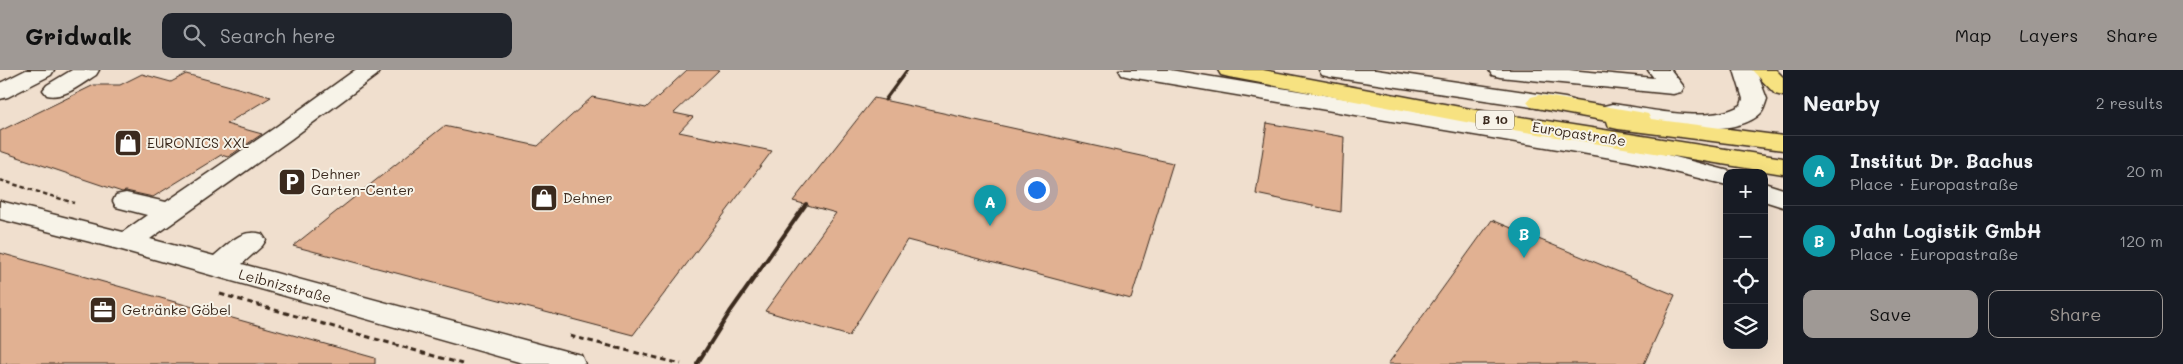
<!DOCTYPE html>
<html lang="en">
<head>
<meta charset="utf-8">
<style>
  :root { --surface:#171b24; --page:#20242c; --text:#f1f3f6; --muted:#9ea1a6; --line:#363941; --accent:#9f9995 }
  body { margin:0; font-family:Mali,sans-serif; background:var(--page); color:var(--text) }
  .controls { position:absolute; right:15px; bottom:15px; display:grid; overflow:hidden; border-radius:10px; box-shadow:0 5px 20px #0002 }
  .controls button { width:45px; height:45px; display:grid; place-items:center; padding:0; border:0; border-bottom:1px solid var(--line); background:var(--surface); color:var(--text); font:25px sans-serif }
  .you { position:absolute; left:1036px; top:119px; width:18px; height:18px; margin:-12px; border:4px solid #fff; border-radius:50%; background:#1a73e8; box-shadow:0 0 0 8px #1a73e833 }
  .badge { display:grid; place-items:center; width:32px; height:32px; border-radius:50%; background:var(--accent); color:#fff; font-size:16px; font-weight:700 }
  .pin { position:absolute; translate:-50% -41px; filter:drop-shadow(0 1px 2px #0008) }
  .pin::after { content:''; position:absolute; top:26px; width:18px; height:15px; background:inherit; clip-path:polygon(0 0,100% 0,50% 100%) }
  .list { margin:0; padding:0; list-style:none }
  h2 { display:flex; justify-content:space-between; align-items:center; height:65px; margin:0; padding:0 20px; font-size:21px }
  h2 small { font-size:16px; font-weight:400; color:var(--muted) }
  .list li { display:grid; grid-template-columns:32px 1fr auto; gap:15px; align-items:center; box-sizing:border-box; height:70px; padding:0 20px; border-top:1px solid var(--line) }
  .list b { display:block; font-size:19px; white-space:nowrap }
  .list p { margin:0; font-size:16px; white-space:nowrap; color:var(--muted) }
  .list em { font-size:16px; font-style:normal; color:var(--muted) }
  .actions { display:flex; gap:10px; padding:15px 20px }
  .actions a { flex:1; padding:11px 0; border:1px solid var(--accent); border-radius:10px; text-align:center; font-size:18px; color:var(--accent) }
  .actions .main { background:var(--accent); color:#111 }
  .icon { flex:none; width:28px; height:28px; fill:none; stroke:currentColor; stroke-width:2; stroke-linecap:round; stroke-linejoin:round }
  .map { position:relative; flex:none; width:1783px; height:294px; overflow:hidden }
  header { display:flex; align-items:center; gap:30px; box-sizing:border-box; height:70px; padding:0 25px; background:var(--accent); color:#111 }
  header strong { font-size:24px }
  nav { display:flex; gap:28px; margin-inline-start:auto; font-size:18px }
  .search { width:350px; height:45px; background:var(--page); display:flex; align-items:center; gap:12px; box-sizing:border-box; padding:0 18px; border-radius:10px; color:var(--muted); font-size:19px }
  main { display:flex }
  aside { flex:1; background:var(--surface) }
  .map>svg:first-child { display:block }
  .building { fill:#e1b192; stroke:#3b2a1e }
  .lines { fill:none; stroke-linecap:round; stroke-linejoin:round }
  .minor-casing { stroke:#3b2a1e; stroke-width:3 }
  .highway-casing { stroke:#3b2a1e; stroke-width:3 }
  .path-far1 { stroke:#3b2a1e; stroke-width:2.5; stroke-dasharray:4.5 3; stroke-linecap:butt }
  .path { stroke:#3b2a1e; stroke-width:3; stroke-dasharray:5.5 4; stroke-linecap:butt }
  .minor { fill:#f7f3e8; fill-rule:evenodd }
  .highway { fill:#f7e281; fill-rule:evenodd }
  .rail-far1 { stroke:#3b2a1e; stroke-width:3 }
  .rail { stroke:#3b2a1e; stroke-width:4 }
  .labels { text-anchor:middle; stroke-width:4; stroke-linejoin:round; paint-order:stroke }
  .shield { fill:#f7f3e8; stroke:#73665b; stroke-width:1 }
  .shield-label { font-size:12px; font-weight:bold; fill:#3b2a1e }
  .street-label { font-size:14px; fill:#3b2a1e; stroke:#f7f3e8 }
  .poi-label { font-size:14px; fill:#3b2a1e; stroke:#f7f3e8; text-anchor:start }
</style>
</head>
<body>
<header>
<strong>Gridwalk</strong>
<div class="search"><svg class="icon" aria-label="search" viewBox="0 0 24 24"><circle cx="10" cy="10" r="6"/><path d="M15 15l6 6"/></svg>Search here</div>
<nav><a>Map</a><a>Layers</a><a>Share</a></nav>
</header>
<main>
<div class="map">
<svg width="1783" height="294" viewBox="0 0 1783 294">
  <rect width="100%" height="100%" fill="#f0dfce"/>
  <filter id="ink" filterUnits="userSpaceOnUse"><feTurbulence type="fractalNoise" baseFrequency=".02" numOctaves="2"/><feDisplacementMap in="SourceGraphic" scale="10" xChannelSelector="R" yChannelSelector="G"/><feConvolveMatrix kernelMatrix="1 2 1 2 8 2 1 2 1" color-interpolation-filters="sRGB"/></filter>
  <g filter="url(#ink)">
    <path class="building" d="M687 0H719L674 43 693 47 679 62 772 81 633 265 293 176 444 56 538 76 592 27 646 38Z
      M142 4 171 12 186 4 271 27 226 54 262 64 228 87 221 85 153 127 126 121 122 122 0 81V61L94 15H120Z
      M874 28 1173 93 1131 229 907 170 849 266 765 241 836 143 793 131Z
      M1267 53 1344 67 1341 142 1256 124Z
      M1492 150 1675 225 1644 294H1388Z
      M0 183 375 288V294H0Z"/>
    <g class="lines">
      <g class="minor-casing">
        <path id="minor" d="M26 0H54L51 5 8 27 0 29V13Z
          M72 0H99L96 5C81 14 65 29 47 25L43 20 47 15Z
          M355 0H380L377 5 291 69 150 169 214 186C229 174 241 158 262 164L266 170 262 176 242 194 569 282 581 285 585 294H526L122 180 0 149V131L123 162 147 145 116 137 113 131 116 125 126 123 166 132 273 59Z
          M1119 0H1170L1629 75 1737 103H1727V115L1629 91 1130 7 1122 5Z
          M1319 0H1376L1565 28 1573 30 1577 35 1573 40 1565 42 1330 7 1322 5Z
          M1489 0H1569L1654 8 1648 0H1671L1684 17 1681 22 1673 24 1500 7 1492 5Z
          M1734 0H1756L1767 29C1765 34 1764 40 1761 43 1733 72 1648 52 1612 48L1604 46 1600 41 1604 36 1612 34C1648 38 1709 55 1741 35L1743 29Z
          M1764 113 1783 119V137L1764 131Z"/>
      </g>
      <g class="highway-casing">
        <path id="highway" d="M1218 0H1263L1476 40 1783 88V104L1476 54 1229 7 1221 5Z
          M1752 0H1776L1783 7V26L1775 24Z
          M1539 25 1639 42 1648 44 1651 49 1783 66V80L1618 59 1609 57 1607 51 1531 37 1527 32 1531 27Z"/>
      </g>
      <path class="path-far1" d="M0 110 74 133"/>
      <path class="path" d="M220 224 462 294
        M570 266 681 294"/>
      <use href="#minor" class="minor"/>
      <use href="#highway" class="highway"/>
      <path class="rail-far1" d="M885 30 907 0"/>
      <path class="rail" d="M697 294 730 242 806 134"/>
    </g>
  </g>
  <defs>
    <g id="shop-square" transform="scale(1.4375)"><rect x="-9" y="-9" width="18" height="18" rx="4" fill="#3b2a1e" stroke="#f7f3e8"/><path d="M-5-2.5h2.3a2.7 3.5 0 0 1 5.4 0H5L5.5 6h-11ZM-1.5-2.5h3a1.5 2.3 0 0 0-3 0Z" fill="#fff"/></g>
    <g id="parking-square" transform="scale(1.4375)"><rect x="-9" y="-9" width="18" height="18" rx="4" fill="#3b2a1e" stroke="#f7f3e8"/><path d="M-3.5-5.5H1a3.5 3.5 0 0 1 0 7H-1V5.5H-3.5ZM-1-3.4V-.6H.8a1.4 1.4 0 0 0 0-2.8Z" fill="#fff"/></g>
    <g id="office-square" transform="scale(1.4375)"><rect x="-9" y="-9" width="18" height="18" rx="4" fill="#3b2a1e" stroke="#f7f3e8"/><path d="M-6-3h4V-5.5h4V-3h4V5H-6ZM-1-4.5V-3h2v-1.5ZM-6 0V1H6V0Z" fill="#fff"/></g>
  </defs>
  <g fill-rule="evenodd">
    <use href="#shop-square" x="128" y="73"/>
    <use href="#parking-square" x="292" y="112"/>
    <use href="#shop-square" x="544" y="128"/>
    <use href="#office-square" x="103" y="240"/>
  </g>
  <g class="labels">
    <rect class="shield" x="1476" y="40.5" width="38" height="19" rx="4"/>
    <g class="shield-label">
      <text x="1495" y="54">B 10</text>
    </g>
    <g class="street-label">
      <text transform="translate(1579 64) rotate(9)" y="5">Europastraße</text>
      <text transform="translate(285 216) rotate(15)" y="5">Leibnizstraße</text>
    </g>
    <g class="poi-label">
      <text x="147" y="78">EURONICS XXL</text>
      <text x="311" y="109">Dehner<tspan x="311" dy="16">Garten-Center</tspan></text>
      <text x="563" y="133">Dehner</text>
      <text x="122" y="245">Getränke Göbel</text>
    </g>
  </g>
</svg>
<div class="controls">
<button>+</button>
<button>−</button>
<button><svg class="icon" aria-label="locate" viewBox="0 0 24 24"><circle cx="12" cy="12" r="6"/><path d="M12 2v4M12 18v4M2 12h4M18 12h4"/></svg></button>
<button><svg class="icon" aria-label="layers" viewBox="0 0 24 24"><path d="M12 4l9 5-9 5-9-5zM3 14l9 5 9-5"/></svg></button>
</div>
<div class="you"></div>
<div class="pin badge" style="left:990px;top:156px;background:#0f9aa8">A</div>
<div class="pin badge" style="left:1524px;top:188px;background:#0f9aa8">B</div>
</div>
<aside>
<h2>Nearby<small>2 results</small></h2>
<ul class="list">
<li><span class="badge" style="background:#0f9aa8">A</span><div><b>Institut Dr. Bachus</b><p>Place · Europastraße</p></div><em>20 m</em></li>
<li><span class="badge" style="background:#0f9aa8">B</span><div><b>Jahn Logistik GmbH</b><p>Place · Europastraße</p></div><em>120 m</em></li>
</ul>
<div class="actions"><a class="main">Save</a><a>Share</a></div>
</aside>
</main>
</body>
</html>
